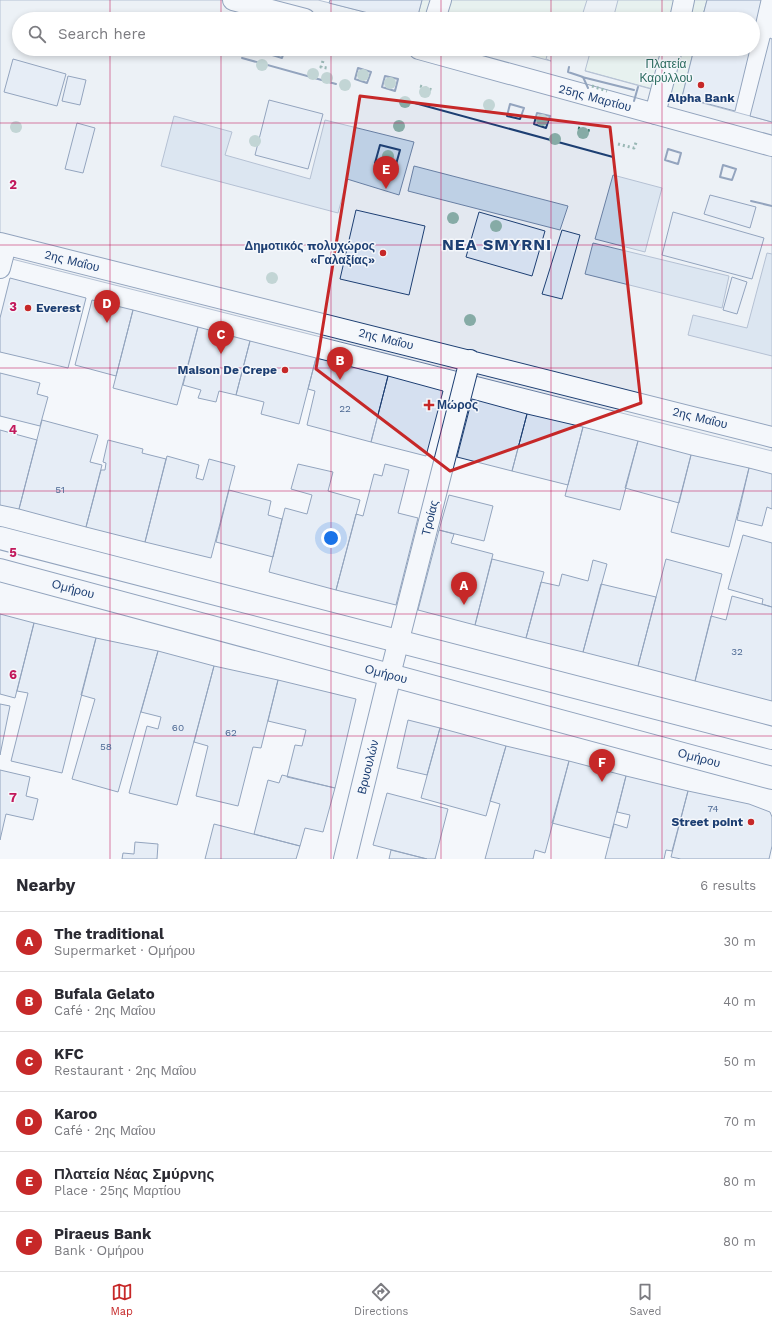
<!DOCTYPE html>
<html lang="en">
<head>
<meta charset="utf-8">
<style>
  :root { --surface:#fff; --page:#f2f2f3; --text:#2b2b33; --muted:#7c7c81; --line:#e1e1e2; --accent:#c62828 }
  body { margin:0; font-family:"Work Sans",sans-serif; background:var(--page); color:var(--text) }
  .you { position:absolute; left:331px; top:538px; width:14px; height:14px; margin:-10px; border:3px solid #fff; border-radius:50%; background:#1a73e8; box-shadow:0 0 0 6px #1a73e833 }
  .badge { display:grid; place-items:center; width:26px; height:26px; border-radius:50%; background:var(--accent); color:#fff; font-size:13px; font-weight:700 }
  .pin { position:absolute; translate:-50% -33px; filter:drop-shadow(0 1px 2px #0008) }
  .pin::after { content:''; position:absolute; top:21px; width:14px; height:12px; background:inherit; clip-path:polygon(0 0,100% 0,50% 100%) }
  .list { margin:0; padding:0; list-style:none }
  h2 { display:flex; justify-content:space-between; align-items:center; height:52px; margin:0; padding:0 16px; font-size:17px }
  h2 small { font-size:13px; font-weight:400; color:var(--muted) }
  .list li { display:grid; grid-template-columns:26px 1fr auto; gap:12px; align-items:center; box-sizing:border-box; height:60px; padding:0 16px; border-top:1px solid var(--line) }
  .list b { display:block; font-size:15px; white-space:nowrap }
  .list p { margin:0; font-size:13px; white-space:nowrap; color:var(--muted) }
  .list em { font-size:13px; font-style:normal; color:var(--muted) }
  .icon { flex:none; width:22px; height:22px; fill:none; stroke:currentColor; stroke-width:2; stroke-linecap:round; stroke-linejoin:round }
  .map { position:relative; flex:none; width:772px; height:859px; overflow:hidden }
  .search { position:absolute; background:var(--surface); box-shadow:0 2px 6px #0003; left:12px; right:12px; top:12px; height:44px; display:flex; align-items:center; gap:10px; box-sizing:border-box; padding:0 14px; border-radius:22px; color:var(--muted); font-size:15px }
  .sheet { height:412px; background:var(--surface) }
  nav { display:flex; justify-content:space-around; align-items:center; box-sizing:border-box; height:56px; border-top:1px solid var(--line); background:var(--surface); font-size:11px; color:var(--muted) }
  nav a { display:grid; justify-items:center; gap:2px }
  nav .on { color:var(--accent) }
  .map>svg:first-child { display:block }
  .green { fill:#d7e8df; stroke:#687fa3 }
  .parking { fill:#e3e8f0; stroke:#687fa3 }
  .water { fill:#bed0e5; stroke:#687fa3 }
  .building { fill:#d5e0f0; stroke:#1d3f73 }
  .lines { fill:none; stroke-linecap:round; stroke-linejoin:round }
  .pedestrian-casing { stroke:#1d3f73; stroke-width:22 }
  .minor-casing { stroke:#1d3f73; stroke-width:24 }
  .tertiary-casing { stroke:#1d3f73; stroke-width:24 }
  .pedestrian { stroke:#f4f7fb; stroke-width:20 }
  .minor { stroke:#f4f7fb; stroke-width:22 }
  .tertiary { stroke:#f4f7fb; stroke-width:22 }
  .hedge { stroke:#2c6c60; stroke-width:3; stroke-dasharray:2 3; stroke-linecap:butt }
  .wall { stroke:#1d3f73; stroke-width:2 }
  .tree { fill:#86aba6 }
  .marked { fill:none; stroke:#c62828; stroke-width:3; stroke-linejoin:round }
  .grid { fill:none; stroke:#c2185b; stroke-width:1; stroke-opacity:0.55 }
  .poi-dot { fill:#c62828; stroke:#f4f7fb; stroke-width:1.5 }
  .labels { text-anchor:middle; stroke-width:3; stroke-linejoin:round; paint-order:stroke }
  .number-label { font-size:10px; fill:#4b6792 }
  .park-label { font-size:12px; fill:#2c6c60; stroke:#f4f7fb }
  .street-label { font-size:12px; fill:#1d3f73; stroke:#f4f7fb }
  .poi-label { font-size:12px; font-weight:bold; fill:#1d3f73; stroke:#f4f7fb; text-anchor:end }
  .district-label { font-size:16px; font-weight:bold; letter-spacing:1px; fill:#1d3f73; stroke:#f4f7fb }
  .grid-label { font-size:13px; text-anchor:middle; font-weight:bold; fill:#c2185b; stroke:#f4f7fb; stroke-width:3; stroke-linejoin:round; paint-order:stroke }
</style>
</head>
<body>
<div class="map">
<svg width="772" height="859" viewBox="0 0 772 859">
  <rect width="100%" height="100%" fill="#f4f7fb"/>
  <path class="green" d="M422 0H707L702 19H417Z
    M505 49H694L682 97Z"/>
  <path class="parking" d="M0 0H318L392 19H19V49H505L551 61 546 59 549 49H591L585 71 772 122V451L0 256Z
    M587 0H618L613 19H581Z"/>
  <path class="water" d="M174 116 232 132 225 155 310 179 325 120 414 142 399 195 347 179 338 213 161 166Z
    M414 166 568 206 560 230 408 191Z
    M613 175 662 188 645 252 595 239Z
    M593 243 729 276 722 308 585 274Z
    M767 253 772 254V356L688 335 693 315 747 328Z"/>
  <path class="building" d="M330 0H422L417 19H392L329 3Z
    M707 0H761L753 35V19H702Z
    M770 38 772 39V122L750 116Z
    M694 49H750L735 111 682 97Z
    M13 59 66 74 57 106 4 92Z
    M68 76 86 80 80 105 62 101Z
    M269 100 323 114 308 169 255 155Z
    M77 123 95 128 83 173 65 169Z
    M710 195 756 207 750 228 704 214Z
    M356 210 425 226 409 295 340 279Z
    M479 212 545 231 532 276 466 257Z
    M673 212 764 238 752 279 662 255Z
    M562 230 580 235 562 299 542 294Z
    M732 277 747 282 737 314 723 310Z
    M10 278 86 298 68 368 0 352V318Z
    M92 300 133 310 116 376 75 365Z
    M133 310 198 327 177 405 113 388Z
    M198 327 250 341 236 395 219 391 216 402 198 398 201 390 183 385Z
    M250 341 316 358 299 424 261 414 264 402 236 395Z
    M316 358 388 376 371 442 307 425 315 391 308 389Z
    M0 373 40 383 37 394 48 397 40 426 0 416Z
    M388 376 443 391 426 456 371 442Z
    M472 399 527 414 512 471 457 457Z
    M527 414 583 427 568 485 512 471Z
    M42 420 98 435 90 462 102 465 86 527 19 509Z
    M583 427 638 441 620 510 565 496Z
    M0 430 37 440 19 509 0 505Z
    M108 440 143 449 142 453 166 459 145 542 86 527 101 470H105L106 463 103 462Z
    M638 441 691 455 679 503 625 488Z
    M691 455 749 468 729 547 671 532Z
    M167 456 199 465 196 478 203 480 209 459 235 466 211 558 145 542Z
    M298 464 333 472 328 491 360 500 336 590 269 572 285 508 307 514 312 495 291 489Z
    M385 464 409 470 398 513 418 518 396 605 336 590 356 514 363 516 374 474 382 476Z
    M749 468 772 474V509L767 507 762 526 737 520Z
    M229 490 271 501 268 515 282 519 273 557 216 542Z
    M449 495 493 506 484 541 439 530Z
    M439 530 454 534 451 543 493 554 475 625 418 610Z
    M743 535 772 543V607L762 604 763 599 728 589Z
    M492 559 544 572 526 638 475 625Z
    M666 559 722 574 695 681 638 666Z
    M593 560 607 564 583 652 526 638 541 582 559 586 562 574 588 581Z
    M601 584 656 597 638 666 583 652Z
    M732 596 772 607V701L695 681 711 616 726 620Z
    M0 614 34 623 15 698 0 694Z
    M34 623 96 638 62 773 11 761 28 693 17 691Z
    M96 638 158 651 118 792 72 779 95 699 81 695Z
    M158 651 214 666 177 805 129 793 147 726 158 729 161 717 141 712Z
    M214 666 278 680 261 748 253 747 238 806 196 796 208 746 194 742Z
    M278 680 356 699 335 788 287 777 295 745 302 746 306 730 268 721Z
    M0 704 10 706 0 755Z
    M408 720 440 728 427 775 397 768Z
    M440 728 506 746 486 816 421 798Z
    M506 746 569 761 545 853 535 850 533 859H485L500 804 490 801Z
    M569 761 626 776 610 838 552 823Z
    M0 770 30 777 26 796 38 799 33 820 6 814 0 840Z
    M282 775 335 788 323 832 305 828 300 846 254 834 268 780 279 783Z
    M626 776 688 791 672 851 666 850 664 859H605L614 824 627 828 630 815 617 812Z
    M688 791 749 804 770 812 772 817V846L769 859H681L671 857Z
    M387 793 448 809 435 859H427L373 845Z
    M214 824 300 846 296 859H205Z
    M135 842 158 844 157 859H122L123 853 134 854Z
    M391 850 427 859H389Z"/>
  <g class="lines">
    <g class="pedestrian-casing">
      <path id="pedestrian" d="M233 0 305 19
        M435 19 441 0
        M680 19 684 0
        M419 49 772 146
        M655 114 672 49
        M0 243 772 437
        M0 268 6 245
        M390 675 470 360"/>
    </g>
    <g class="minor-casing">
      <path id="minor" d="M345 859 390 675"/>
    </g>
    <g class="tertiary-casing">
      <path id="tertiary" d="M0 538 772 738
        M0 570 772 778"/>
    </g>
    <use href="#pedestrian" class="pedestrian"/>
    <use href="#minor" class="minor"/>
    <use href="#tertiary" class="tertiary"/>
    <path class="hedge" d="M323 61 321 67 327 68
      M420 86 432 90
      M592 86 607 91
      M578 128 590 131
      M618 144 634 148 637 140"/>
    <path class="wall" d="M250 49 255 51 256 49
      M271 49 269 54 282 58 285 49
      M242 58 336 84
      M569 67 568 72 583 77 588 88
      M358 68 371 72 367 83 355 79Z
      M385 76 398 79 395 91 382 87Z
      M582 77 634 90
      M634 101 638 87
      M411 102 613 157
      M510 104 524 108 520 119 507 116Z
      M537 113 550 116 546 128 534 124Z
      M380 145 400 150 395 168 375 163Z
      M668 149 681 153 678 164 665 160Z
      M723 165 736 169 732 180 720 177Z
      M751 201 772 206"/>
  </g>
  <g class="tree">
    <circle cx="262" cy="65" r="6"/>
    <circle cx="313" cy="74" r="6"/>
    <circle cx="363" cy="75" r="6"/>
    <circle cx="327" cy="78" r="6"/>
    <circle cx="390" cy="83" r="6"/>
    <circle cx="345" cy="85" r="6"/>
    <circle cx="425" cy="92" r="6"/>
    <circle cx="405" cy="102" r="6"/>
    <circle cx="489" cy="105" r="6"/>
    <circle cx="542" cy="120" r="6"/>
    <circle cx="399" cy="126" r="6"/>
    <circle cx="16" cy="127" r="6"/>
    <circle cx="583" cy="133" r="6"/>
    <circle cx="555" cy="139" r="6"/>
    <circle cx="255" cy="141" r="6"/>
    <circle cx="388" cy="156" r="6"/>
    <circle cx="453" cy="218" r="6"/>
    <circle cx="496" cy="226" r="6"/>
    <circle cx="272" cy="278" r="6"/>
    <circle cx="470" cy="320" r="6"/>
  </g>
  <path d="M0 0H772V859H0ZM360 96 610 127 641 403 450 471 316 369Z" fill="#f4f7fb" fill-opacity=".55" fill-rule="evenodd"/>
  <path class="marked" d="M360 96 610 127 641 403 450 471 316 369Z"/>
  <path class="grid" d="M110 0V19M221 0V19M331 0V19M441 0V19M551 0V19M662 0V19M110 49V859M221 49V859M331 49V859M441 49V859M551 49V859M662 49V859M0 123H772M0 245H772M0 368H772M0 491H772M0 614H772M0 736H772"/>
  <g class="poi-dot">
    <circle cx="701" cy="85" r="4"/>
    <circle cx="383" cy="253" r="4"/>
    <circle cx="28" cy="308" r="4"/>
    <circle cx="285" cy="370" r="4"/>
    <path d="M427 399h4v4h4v4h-4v4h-4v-4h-4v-4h4z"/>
    <circle cx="751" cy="822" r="4"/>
  </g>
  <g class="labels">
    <g class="number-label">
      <text x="345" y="412">22</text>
      <text x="60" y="493">51</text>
      <text x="737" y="655">32</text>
      <text x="178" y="731">60</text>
      <text x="231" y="736">62</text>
      <text x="106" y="750">58</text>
      <text x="713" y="812">74</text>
    </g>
    <g class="park-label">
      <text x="666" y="68">Πλατεία<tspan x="666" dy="14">Καρύλλου</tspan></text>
    </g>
    <g class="street-label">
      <text transform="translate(595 98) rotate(15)" y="4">25ης Μαρτίου</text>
      <text transform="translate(72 261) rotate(14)" y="4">2ης Μαΐου</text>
      <text transform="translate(386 339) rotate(14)" y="4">2ης Μαΐου</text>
      <text transform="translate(700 418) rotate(14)" y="4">2ης Μαΐου</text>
      <text transform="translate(430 518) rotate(-76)" y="4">Τροίας</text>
      <text transform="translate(73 589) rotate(15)" y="4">Ομήρου</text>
      <text transform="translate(386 674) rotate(15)" y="4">Ομήρου</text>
      <text transform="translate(699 758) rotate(15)" y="4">Ομήρου</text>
      <text transform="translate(368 767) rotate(-76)" y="4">Βρυουλών</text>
    </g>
    <g class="poi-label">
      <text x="701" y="102" text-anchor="middle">Alpha Bank</text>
      <text x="375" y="250">Δημοτικός πολυχώρος<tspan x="375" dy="14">«Γαλαξίας»</tspan></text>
      <text x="36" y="312" text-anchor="start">Everest</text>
      <text x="277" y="374">Maison De Crepe</text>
      <text x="437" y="409" text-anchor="start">Μώρος</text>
      <text x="743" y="826">Street point</text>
    </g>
    <g class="district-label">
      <text x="497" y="250">NEA SMYRNI</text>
    </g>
  </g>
  <g class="grid-label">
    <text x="13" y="189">2</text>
    <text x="13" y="311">3</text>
    <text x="13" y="434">4</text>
    <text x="13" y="557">5</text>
    <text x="13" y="679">6</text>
    <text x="13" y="802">7</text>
  </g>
</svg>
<div class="you"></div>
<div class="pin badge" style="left:464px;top:605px">A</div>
<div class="pin badge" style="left:340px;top:380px">B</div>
<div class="pin badge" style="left:221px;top:354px">C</div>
<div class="pin badge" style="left:107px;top:323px">D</div>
<div class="pin badge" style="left:386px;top:189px">E</div>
<div class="pin badge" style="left:602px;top:782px">F</div>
<div class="search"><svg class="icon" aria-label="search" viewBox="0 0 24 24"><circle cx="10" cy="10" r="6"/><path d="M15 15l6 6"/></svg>Search here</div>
</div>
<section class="sheet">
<h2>Nearby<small>6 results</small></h2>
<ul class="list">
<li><span class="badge">A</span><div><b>The traditional</b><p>Supermarket · Ομήρου</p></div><em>30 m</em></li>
<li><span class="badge">B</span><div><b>Bufala Gelato</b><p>Café · 2ης Μαΐου</p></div><em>40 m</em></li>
<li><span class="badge">C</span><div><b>KFC</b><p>Restaurant · 2ης Μαΐου</p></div><em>50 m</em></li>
<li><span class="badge">D</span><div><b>Karoo</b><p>Café · 2ης Μαΐου</p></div><em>70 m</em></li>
<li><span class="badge">E</span><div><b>Πλατεία Νέας Σμύρνης</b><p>Place · 25ης Μαρτίου</p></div><em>80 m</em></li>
<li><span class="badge">F</span><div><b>Piraeus Bank</b><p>Bank · Ομήρου</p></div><em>80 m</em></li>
</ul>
</section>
<nav>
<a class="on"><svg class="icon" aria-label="map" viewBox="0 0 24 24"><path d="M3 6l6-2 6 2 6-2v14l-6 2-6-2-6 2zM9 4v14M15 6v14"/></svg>Map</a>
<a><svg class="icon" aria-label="directions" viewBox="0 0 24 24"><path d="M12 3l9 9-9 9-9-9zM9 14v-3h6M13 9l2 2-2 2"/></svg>Directions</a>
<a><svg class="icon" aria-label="saved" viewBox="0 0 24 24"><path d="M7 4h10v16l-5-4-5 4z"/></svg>Saved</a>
</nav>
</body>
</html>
